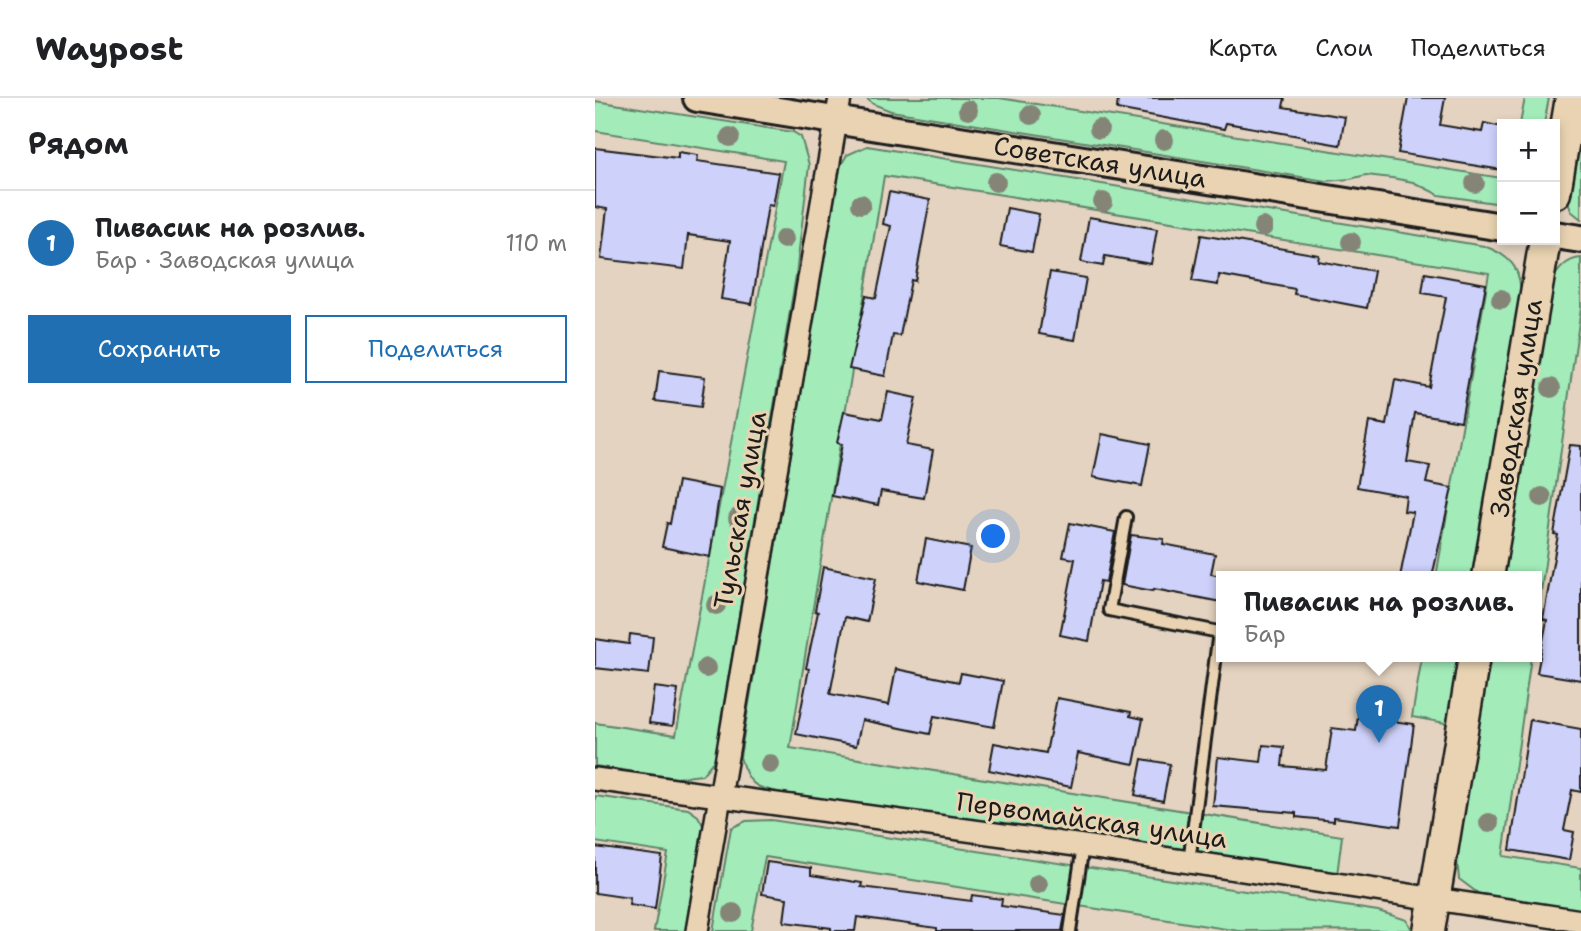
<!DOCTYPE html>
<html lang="ru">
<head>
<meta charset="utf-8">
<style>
  :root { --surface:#fff; --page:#f2f2f2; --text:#202124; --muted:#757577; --line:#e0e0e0; --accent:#1f6fb2 }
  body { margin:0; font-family:"Shantell Sans",sans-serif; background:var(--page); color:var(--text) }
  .controls { position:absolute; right:21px; top:21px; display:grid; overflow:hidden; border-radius:0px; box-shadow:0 4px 10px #0003 }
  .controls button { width:63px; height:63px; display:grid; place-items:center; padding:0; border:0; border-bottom:2px solid var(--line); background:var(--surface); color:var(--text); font:35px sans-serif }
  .you { position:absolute; left:399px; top:439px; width:24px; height:24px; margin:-18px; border:5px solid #fff; border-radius:50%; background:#1a73e8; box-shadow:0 0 0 10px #1a73e833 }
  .badge { display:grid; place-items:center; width:46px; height:46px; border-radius:50%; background:var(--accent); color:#fff; font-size:23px; font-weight:700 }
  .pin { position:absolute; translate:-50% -58px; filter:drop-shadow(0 2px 4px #0008) }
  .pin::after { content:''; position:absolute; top:37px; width:24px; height:21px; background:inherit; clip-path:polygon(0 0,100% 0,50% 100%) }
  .popup { position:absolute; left:621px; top:473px; width:326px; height:91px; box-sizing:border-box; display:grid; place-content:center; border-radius:0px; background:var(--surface); filter:drop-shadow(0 2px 5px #0005); font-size:23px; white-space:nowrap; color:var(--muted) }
  .popup b { font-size:26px; color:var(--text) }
  .popup::after { content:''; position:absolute; left:50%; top:100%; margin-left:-14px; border:14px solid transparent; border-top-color:var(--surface) }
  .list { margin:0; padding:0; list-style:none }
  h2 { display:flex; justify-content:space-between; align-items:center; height:91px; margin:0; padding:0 28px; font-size:30px }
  h2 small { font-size:23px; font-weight:400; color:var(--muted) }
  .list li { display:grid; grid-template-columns:46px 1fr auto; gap:21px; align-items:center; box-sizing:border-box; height:105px; padding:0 28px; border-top:2px solid var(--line) }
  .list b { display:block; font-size:26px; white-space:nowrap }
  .list p { margin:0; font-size:23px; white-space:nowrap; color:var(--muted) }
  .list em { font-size:23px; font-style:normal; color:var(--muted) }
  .actions { display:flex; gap:14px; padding:21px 28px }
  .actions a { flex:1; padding:16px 0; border:2px solid var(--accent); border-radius:0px; text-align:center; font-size:24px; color:var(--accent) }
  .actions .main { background:var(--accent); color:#fff }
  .map { position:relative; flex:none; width:986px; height:833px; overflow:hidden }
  header { display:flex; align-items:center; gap:42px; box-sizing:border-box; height:98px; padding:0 35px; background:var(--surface); border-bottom:2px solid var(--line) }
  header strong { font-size:33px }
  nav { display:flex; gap:38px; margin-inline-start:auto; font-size:24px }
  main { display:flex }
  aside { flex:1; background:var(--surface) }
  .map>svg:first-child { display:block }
  .green { fill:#a3ecba; stroke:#60846b; stroke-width:2 }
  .building { fill:#ced1fa; stroke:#1c1c1c; stroke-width:2 }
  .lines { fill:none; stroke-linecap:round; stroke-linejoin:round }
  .service-casing { stroke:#1c1c1c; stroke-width:16 }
  .minor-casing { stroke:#1c1c1c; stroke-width:26 }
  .tertiary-casing { stroke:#1c1c1c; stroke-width:32 }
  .secondary-casing { stroke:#1c1c1c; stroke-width:35 }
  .service { stroke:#e9d3b2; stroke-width:10 }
  .minor { stroke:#e9d3b2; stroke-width:21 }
  .tertiary { stroke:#e9d3b2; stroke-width:26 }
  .secondary { stroke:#e9d3b2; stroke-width:30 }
  .tree { fill:#858577 }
  .labels { text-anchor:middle; stroke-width:6; stroke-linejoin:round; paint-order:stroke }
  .street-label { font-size:26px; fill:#1c1c1c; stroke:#e9d3b2 }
</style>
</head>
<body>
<header>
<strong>Waypost</strong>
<nav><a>Карта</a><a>Слои</a><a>Поделиться</a></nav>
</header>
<main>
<aside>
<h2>Рядом<small></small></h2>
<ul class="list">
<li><span class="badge">1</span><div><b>Пивасик на розлив.</b><p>Бар · Заводская улица</p></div><em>110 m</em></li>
</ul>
<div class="actions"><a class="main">Сохранить</a><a>Поделиться</a></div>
</aside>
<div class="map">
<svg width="986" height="833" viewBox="0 0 986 833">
  <rect width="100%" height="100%" fill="#e4d3c0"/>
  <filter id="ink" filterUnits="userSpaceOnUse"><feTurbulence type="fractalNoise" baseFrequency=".0143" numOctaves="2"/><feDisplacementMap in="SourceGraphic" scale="14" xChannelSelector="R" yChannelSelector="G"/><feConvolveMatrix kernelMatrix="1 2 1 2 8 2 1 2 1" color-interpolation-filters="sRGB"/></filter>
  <g filter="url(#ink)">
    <path class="green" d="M271 0H404L907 80V106L844 97 818 84 797 80 771 77 755 81 731 83 296 13 278 6Z
      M930 0H954L949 26H925Z
      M0 3 198 34 206 39 214 67 201 177 120 661 107 677 81 680 0 668V625L81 637 189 63 0 33Z
      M986 14V121L976 113 972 99Z
      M272 48 889 148C920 159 927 174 926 206L880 479H841L894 175 289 78 195 650 747 738 742 777 187 695C160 690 153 687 145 659L244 70 252 57Z
      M986 160V210L942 522V479H906L952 189C961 176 969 161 986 160Z
      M827 559H867L856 626 817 619Z
      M893 559H936L908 758 986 770V813L884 796 864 781 862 762Z
      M0 698 93 711 103 718 113 736 96 833H59L73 755 0 744Z
      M176 722 783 813 812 822 817 832 644 833 170 759 156 833H118L136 730 151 723Z"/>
    <path class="building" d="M523 0H690L688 9 750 19 745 47 710 41V39L631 25 629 31 522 11Z
      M813 0H850L845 27 887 34 889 25 907 29V72L803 55Z
      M0 50 83 60V54L103 57 102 63 184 75 178 108 173 107 157 206 126 201 135 143 93 137 89 171 6 161 12 111 0 109Z
      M294 94 335 102 320 183 316 182 305 238 298 237 290 278 254 271 271 198 281 200 296 128 288 126Z
      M412 110 444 116 437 154 405 148Z
      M494 119 562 131 556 166 510 158 508 168 486 164Z
      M606 137 724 157 723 163 779 173 772 210 699 196 700 191 624 177 623 187 597 183Z
      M455 174 491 180 480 242 444 236Z
      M830 175 891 186 866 323 820 315 812 364 835 368 831 385 857 390 837 479H805L818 414 809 413 811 398 762 389 774 324 792 327 800 282 834 289 851 199 827 195Z
      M64 273 110 279 106 309 60 303Z
      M293 294 321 300 311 347 338 352 329 400 286 393 283 407 237 398 247 346 242 345 249 314 287 321Z
      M507 336 555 346 547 388 498 379Z
      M975 347 986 348V582L942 575 952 522 948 521 963 437 959 436Z
      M83 383 125 391 115 459 67 449 72 425 75 426Z
      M475 425 520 434 511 484 505 483 494 543 465 537 480 461 468 459Z
      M536 437 569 441 568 446 620 456 616 476 626 478V504L559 491 558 493 527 487Z
      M331 441 376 450 368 492 323 483Z
      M228 469 281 480 272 524 250 519 235 596 294 607 301 571 364 584 366 575 408 583 399 629 339 618 335 636 267 622 261 648 201 636 214 571 211 570 223 514 220 513Z
      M35 536 58 539 54 576 0 570V541L34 546Z
      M59 589 83 592 78 628 54 625Z
      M462 600 536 614 535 618 548 621 539 666 483 655 476 689 394 672 399 645 451 655Z
      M763 618 819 626 805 728 739 719V723L701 719V715L618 708 623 659 666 664 668 647 689 649 687 668 731 672 737 630 761 633Z
      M935 622 986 631V694L977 692 969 732 979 734 974 762 915 752Z
      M547 661 575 666 568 703 540 697Z
      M0 749 67 758 60 811 34 807 35 800 0 795Z
      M172 764 216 770V777L267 785 266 789 376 803 377 797 407 801 406 808 470 817 467 833H342V830L262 819 260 833H236V830L189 824 192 800 167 796Z"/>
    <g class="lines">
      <g class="service-casing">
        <path id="service" d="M531 419 514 512 624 534 594 764
          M475 833 488 748"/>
      </g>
      <g class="minor-casing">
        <path id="minor" d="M0 681 488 748 986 823
          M102 833 245 0"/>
      </g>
      <g class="tertiary-casing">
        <path id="tertiary" d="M102 0 907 129
          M960 137 986 141"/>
      </g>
      <g class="secondary-casing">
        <path id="secondary" d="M960 95 976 0
          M893 479 950 142
          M834 833 879 559"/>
      </g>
      <use href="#service" class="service"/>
      <use href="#minor" class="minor"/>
      <use href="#tertiary" class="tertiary"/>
      <use href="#secondary" class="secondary"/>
    </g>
    <g class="tree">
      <circle cx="373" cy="12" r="10"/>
      <circle cx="436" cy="17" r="10"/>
      <circle cx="504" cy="31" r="10"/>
      <circle cx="135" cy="39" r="10"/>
      <circle cx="569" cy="42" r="10"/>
      <circle cx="401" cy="84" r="10"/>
      <circle cx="880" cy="85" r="10"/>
      <circle cx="508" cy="104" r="10"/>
      <circle cx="266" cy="106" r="10"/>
      <circle cx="668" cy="129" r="10"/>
      <circle cx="189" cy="141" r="10"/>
      <circle cx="756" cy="144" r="10"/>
      <circle cx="906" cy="201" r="10"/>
      <circle cx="956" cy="290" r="10"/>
      <circle cx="947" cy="399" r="10"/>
      <circle cx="143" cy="420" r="10"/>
      <circle cx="121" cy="507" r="10"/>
      <circle cx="111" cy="570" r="10"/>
      <circle cx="175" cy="666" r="10"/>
      <circle cx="894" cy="725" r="10"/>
      <circle cx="443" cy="786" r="10"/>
      <circle cx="138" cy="815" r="10"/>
    </g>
  </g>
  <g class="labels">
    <g class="street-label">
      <text transform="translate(505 64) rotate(9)" y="9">Советская улица</text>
      <text transform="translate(921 310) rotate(-81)" y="9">Заводская улица</text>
      <text transform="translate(145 412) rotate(-80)" y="9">Тульская улица</text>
      <text transform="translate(497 722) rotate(8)" y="9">Первомайская улица</text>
    </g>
  </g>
</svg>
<div class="controls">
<button>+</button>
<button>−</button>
</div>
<div class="you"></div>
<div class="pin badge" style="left:784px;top:645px">1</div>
<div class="popup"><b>Пивасик на розлив.</b>Бар</div>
</div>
</main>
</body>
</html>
